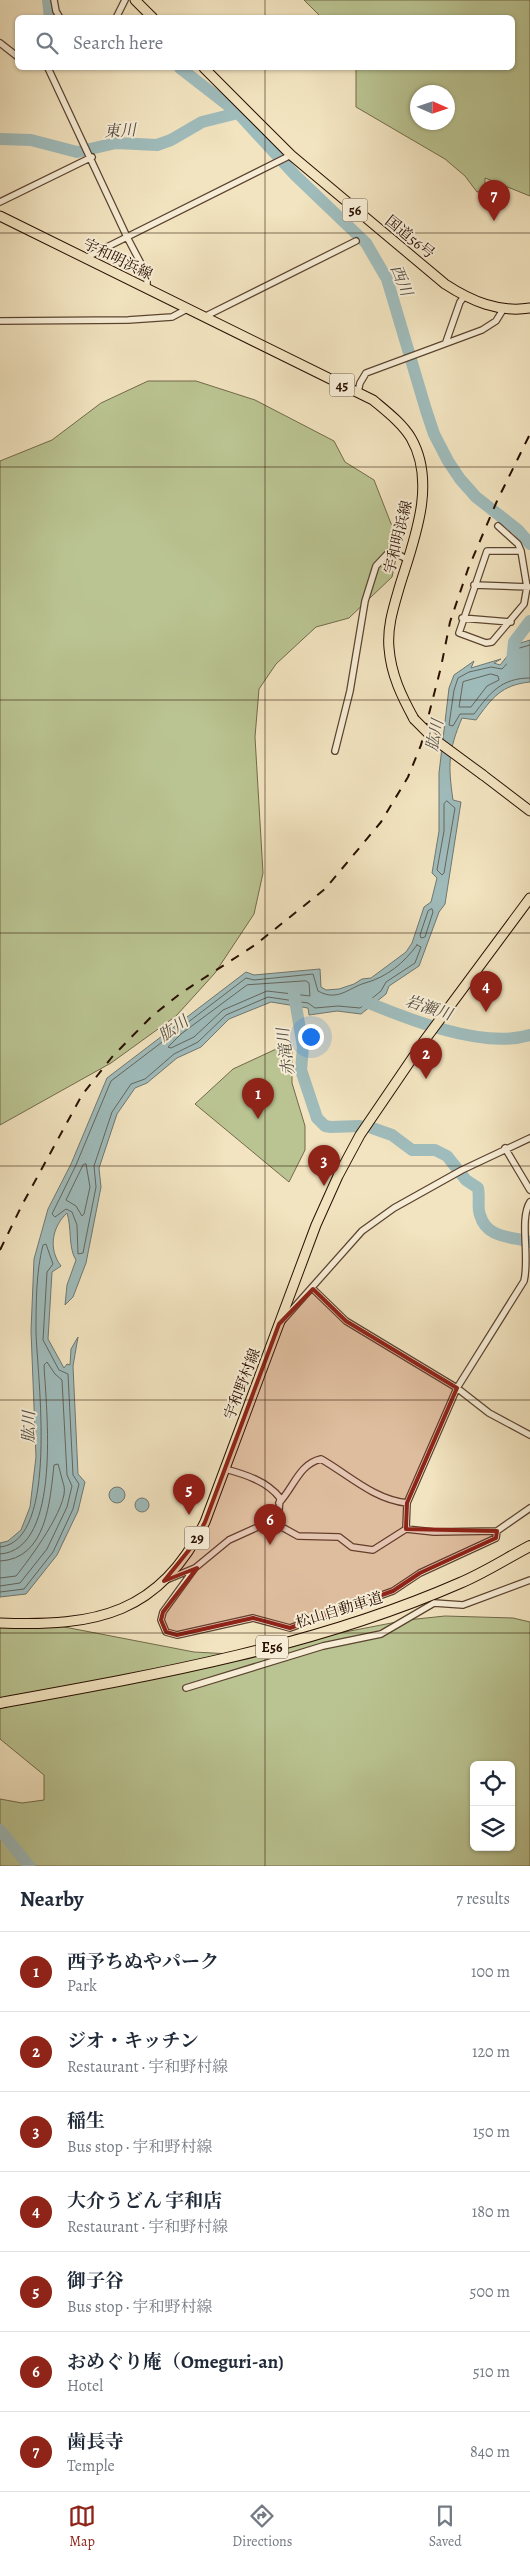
<!DOCTYPE html>
<html lang="en">
<head>
<meta charset="utf-8">
<style>
  :root { --surface:#fff; --page:#f2f2f3; --text:#1f2937; --muted:#747a83; --line:#e0e1e3; --accent:#8f2418 }
  body { margin:0; font-family:Alegreya,"Noto Serif JP",serif; background:var(--page); color:var(--text) }
  .controls { position:absolute; right:15px; bottom:15px; display:grid; overflow:hidden; border-radius:8px; box-shadow:0 1px 4px #0004 }
  .controls button { width:45px; height:45px; display:grid; place-items:center; padding:0; border:0; border-bottom:1px solid var(--line); background:var(--surface); color:var(--text); font:25px sans-serif }
  .compass { position:absolute; left:410px; top:85px; width:45px; height:45px; border-radius:50%; background:var(--surface); box-shadow:0 1px 4px #0004; rotate:93deg }
  .you { position:absolute; left:310px; top:1036px; width:18px; height:18px; margin:-12px; border:4px solid #fff; border-radius:50%; background:#1a73e8; box-shadow:0 0 0 8px #1a73e833 }
  .badge { display:grid; place-items:center; width:32px; height:32px; border-radius:50%; background:var(--accent); color:#fff; font-size:16px; font-weight:700 }
  .pin { position:absolute; translate:-50% -41px; filter:drop-shadow(0 1px 2px #0008) }
  .pin::after { content:''; position:absolute; top:26px; width:18px; height:15px; background:inherit; clip-path:polygon(0 0,100% 0,50% 100%) }
  .list { margin:0; padding:0; list-style:none }
  h2 { display:flex; justify-content:space-between; align-items:center; height:65px; margin:0; padding:0 20px; font-size:21px }
  h2 small { font-size:16px; font-weight:400; color:var(--muted) }
  .list li { display:grid; grid-template-columns:32px 1fr auto; gap:15px; align-items:center; box-sizing:border-box; height:80px; padding:0 20px; border-top:1px solid var(--line) }
  .list b { display:block; font-size:19px; white-space:nowrap }
  .list p { margin:0; font-size:16px; white-space:nowrap; color:var(--muted) }
  .list em { font-size:16px; font-style:normal; color:var(--muted) }
  .icon { flex:none; width:28px; height:28px; fill:none; stroke:currentColor; stroke-width:2; stroke-linecap:round; stroke-linejoin:round }
  .map { position:relative; flex:none; width:530px; height:1866px; overflow:hidden }
  .search { position:absolute; background:var(--surface); box-shadow:0 1px 4px #0004; left:15px; right:15px; top:15px; height:55px; display:flex; align-items:center; gap:12px; box-sizing:border-box; padding:0 18px; border-radius:8px; color:var(--muted); font-size:19px }
  .sheet { height:625px; background:var(--surface) }
  nav { display:flex; justify-content:space-around; align-items:center; box-sizing:border-box; height:70px; border-top:1px solid var(--line); background:var(--surface); font-size:14px; color:var(--muted) }
  nav a { display:grid; justify-items:center; gap:2px }
  nav .on { color:var(--accent) }
  .map>svg:first-child { display:block }
  .green { fill:#bac492; stroke:#726a49; fill-rule:evenodd }
  .water { fill:#9fbcbc; stroke:#707771 }
  .lines { fill:none; stroke-linecap:round; stroke-linejoin:round }
  .shore { stroke:#64665e; stroke-width:1 }
  .river { stroke:#9fbcbc; stroke-width:12 }
  .minor-casing { stroke:#5b4430; stroke-width:8 }
  .primary-casing { stroke:#290f00; stroke-width:11 }
  .trunk-casing { stroke:#290f00; stroke-width:11 }
  .motorway-casing { stroke:#290f00; stroke-width:12 }
  .minor { stroke:#f7edd6; stroke-width:5.5 }
  .primary { stroke:#f2e4c0; stroke-width:9 }
  .trunk { stroke:#f2e4c0; stroke-width:9 }
  .motorway { stroke:#f2e4c0; stroke-width:10 }
  .rail { stroke:#290f00; stroke-width:2; stroke-dasharray:9 9; stroke-linecap:butt }
  .primary-bridge-casing { stroke:#290f00; stroke-width:11; stroke-linecap:butt }
  .primary-bridge { stroke:#f2e4c0; stroke-width:9 }
  .marked { fill:#8f2418; fill-opacity:0.2; stroke:#8f2418; stroke-width:4; stroke-linejoin:round }
  .grid { fill:none; stroke:#290f00; stroke-width:1; stroke-opacity:0.55 }
  .labels { text-anchor:middle; stroke-width:4; stroke-linejoin:round; paint-order:stroke }
  .shield { fill:#f7edd6; stroke:#675240; stroke-width:1 }
  .shield-label { font-size:14px; font-weight:bold; fill:#290f00 }
  .street-label { font-size:15px; fill:#290f00; stroke:#f7edd6 }
  .water-label { font-size:16px; font-style:italic; fill:#524c42; stroke:#f7edd6 }
</style>
</head>
<body>
<div class="map">
<svg width="530" height="1866" viewBox="0 0 530 1866">
  <rect width="100%" height="100%" fill="#f2e4c0"/>
  <filter id="stains"><feTurbulence type="fractalNoise" baseFrequency=".004" numOctaves="4"/><feColorMatrix values="0 0 0 0 .2 0 0 0 0 .09 0 0 0 0 .02 0 0 0 .5 -.17"/></filter>
  <radialGradient id="worn" r=".72"><stop offset=".6" stop-color="#630" stop-opacity="0"/><stop offset="1" stop-color="#630" stop-opacity=".3"/></radialGradient>
  <path class="green" d="M304 0H530V196L485 178V191L477 192 465 176 445 159 356 107V68H512V18L321 17ZM418 92H448V122H418Z
    M148 381H196L255 400 334 441 345 462 374 480 399 544 392 577 349 618 316 627 276 664 259 689 255 737 263 873 254 914 215 973 176 1016 111 1063 0 1125V461L52 440 101 403Z
    M287 1044 292 1047V1083L305 1126V1150L289 1182 195 1104 233 1069Z
    M445 1616 513 1618 530 1622V1866H0V1799L22 1803 44 1800V1775L0 1739V1621L54 1625 194 1652 231 1654 407 1620ZM474 1765H511V1847H474Z"/>
  <path class="water" d="M530 640V682C501 685 492 698 476 720L462 718C448 751 448 765 453 800L461 802 445 904 439 912 419 966 389 986 386 994 361 1014 337 1011 309 1015 308 1008 271 1002 229 1019 201 1047 177 1058 147 1083 135 1088 117 1114 99 1168 101 1187 86 1263 73 1297 65 1305 67 1285 76 1260C68 1248 72 1228 67 1213 52 1227 48 1249 61 1266L52 1272 48 1339 64 1368 67 1364 70 1365 71 1349 78 1337 73 1366 78 1474 85 1482 78 1511 57 1555 26 1594 0 1597V1543L8 1541 21 1530 30 1507 36 1457 31 1331 34 1259 48 1209 71 1164 107 1078 246 972 254 975 320 969 321 987 326 990 339 989 354 984 362 979 371 978 406 952 412 943 424 907 431 902 437 878 432 873 439 831V773L449 688 454 675 474 661 471 668 501 659 494 663 500 665 509 654 511 646Z
    M109 1495a8 8 0 1 1 16 0a8 8 0 1 1-16 0Z
    M135 1505a7 7 0 1 1 14 0a7 7 0 1 1-14 0Z"/>
  <g class="lines">
    <path class="shore" d="M530 645 516 649 513 657 502 669 491 667 469 672 458 678 454 690 449 725 453 726 460 714H474C490 693 501 678 530 678
      M491 674 498 676 499 680 487 686 471 707H459L463 682Z
      M447 801 455 808 444 873 442 875 437 870 444 831V804Z
      M432 909 433 912 425 937 421 938 420 935 428 911Z
      M417 945 421 947 415 963 386 982 381 991 360 1008 338 1006 315 1008 308 1003 268 997 226 1015 198 1042 174 1054 145 1079 131 1084 112 1112 94 1166 96 1187 83 1253 78 1254 77 1225 72 1212 66 1209 55 1217 52 1214 76 1165 111 1081 246 978 254 980 313 974 318 991C338 1002 348 988 365 983 387 977 404 963 417 945Z
      M306 981 309 983 310 996 267 991 223 1010 194 1037 171 1048 168 1047 181 1034 247 985Z
      M86 1164 90 1187 84 1214 82 1216 76 1206 66 1200 83 1165Z
      M0 1547C60 1542 37 1374 36 1332 36 1304 36 1272 43 1245L46 1244 53 1264 47 1272 43 1340 59 1370 68 1374 73 1475 79 1484 73 1509 53 1552 24 1589 0 1592
      M0 1554C63 1550 46 1407 44 1365L47 1362 55 1374 62 1380 67 1475 72 1486 67 1507 47 1549 20 1583 0 1586
      M0 1561C47 1559 50 1500 54 1465L58 1464C60 1470 62 1480 64 1486 69 1506 29 1560 16 1576L0 1578"/>
    <path class="river" d="M48 0 50 18
      M180 68 238 113 295 175 366 243 387 279 426 410 434 434 448 461 460 479 476 497 518 530 530 544
      M0 139 31 140 77 152 116 143 157 145 171 140 202 122 238 113
      M512 661 514 642 530 621
      M294 994 303 1047 301 1070 317 1118 325 1126 331 1127 360 1126
      M357 998C402 1017 482 1050 530 1035
      M372 1128 392 1135 412 1150H435L447 1156 466 1180 478 1188C480 1197 477 1207 480 1215 487 1239 511 1236 530 1242
      M0 1830 29 1866"/>
    <g class="minor-casing">
      <path id="minor" d="M54 0 56 11 60 18
        M116 18 125 0
        M0 43 18 57
        M48 68 127 237 147 275V288
        M0 202 92 157
        M85 258 291 155
        M204 317 356 241
        M0 321 128 320 172 317 187 309
        M446 342 460 302 464 297
        M358 392 360 383 366 373 482 330 496 321 504 308
        M498 526 518 544 521 551 527 587 524 604 492 642 486 643 459 633 487 551H521
        M474 585 530 587
        M462 618 511 622
        M335 751 350 691 365 601 376 566 391 550 408 560
        M505 1148 530 1190
        M313 1289 346 1321 457 1388 489 1413 530 1435
        M282 1321 362 1231 394 1208 462 1170 530 1138
        M279 1503C294 1487 299 1464 321 1459 349 1475 373 1499 407 1503
        M271 1521 298 1536 339 1537 352 1547 373 1550 406 1529 407 1503 457 1388 524 1281C530 1257 519 1219 530 1202
        M406 1529 434 1532 497 1531 530 1508
        M195 1568 163 1612 161 1620 166 1632 177 1635 253 1618 290 1628 393 1591 420 1573 496 1538 497 1531
        M166 1580 195 1568 229 1540 271 1521 279 1510 280 1498C267 1481 244 1474 225 1469
        M186 1688 323 1646 381 1634 434 1603 463 1605 530 1580"/>
    </g>
    <g class="primary-casing">
      <path id="primary" d="M0 216 373 400C386 411 402 423 411 438 437 483 414 540 400 585 394 606 387 626 389 648 391 675 402 697 414 719
        M483 775 530 811
        M0 1623C96 1627 160 1614 205 1522L316 1225 338 1176 360 1135 424 1041 530 898"/>
    </g>
    <g class="trunk-casing">
      <path id="trunk" d="M135 0 153 18
        M204 68 291 155 445 284C471 301 499 313 530 308"/>
    </g>
    <g class="motorway-casing">
      <path id="motorway" d="M0 1703C155 1675 314 1647 460 1583 484 1573 507 1558 530 1546"/>
    </g>
    <use href="#minor" class="minor"/>
    <use href="#primary" class="primary"/>
    <use href="#trunk" class="trunk"/>
    <use href="#motorway" class="motorway"/>
    <path class="rail" d="M0 1250 22 1205 82 1095 112 1057 152 1016 181 993 255 945 325 889 381 822 408 777 421 745 441 667 450 622 468 569 497 501 530 434"/>
    <g class="primary-bridge-casing">
      <path id="primary-bridge" d="M414 719 434 739 483 775"/>
    </g>
    <use href="#primary-bridge" class="primary-bridge"/>
  </g>
  <path class="marked" d="M313 1289 346 1321 457 1388 407 1503 406 1529 497 1531 496 1538 420 1573 393 1591 290 1628 253 1618 177 1635 166 1632 161 1620 163 1612 197 1568 164 1581 193 1545 205 1522 279 1324Z"/>
  <path class="grid" d="M265 0V18M265 68V1866M0 233H530M0 467H530M0 700H530M0 933H530M0 1166H530M0 1400H530M0 1633H530"/>
  <g class="labels">
    <g class="shield">
      <rect x="342.5" y="198.5" width="25" height="23" rx="4"/>
      <rect x="329.5" y="373.5" width="25" height="23" rx="4"/>
      <rect x="184.5" y="1526.5" width="25" height="23" rx="4"/>
      <rect x="256" y="1635.5" width="32" height="23" rx="4"/>
    </g>
    <g class="shield-label">
      <text x="355" y="215">56</text>
      <text x="342" y="390">45</text>
      <text x="197" y="1543">29</text>
      <text x="272" y="1652">E56</text>
    </g>
    <g class="street-label">
      <text transform="translate(410 237) rotate(39)" y="5">国道56号</text>
      <text transform="translate(118 259) rotate(26)" y="5">宇和明浜線</text>
      <text transform="translate(398 537) rotate(-76)" y="5">宇和明浜線</text>
      <text transform="translate(242 1384) rotate(-69)" y="5">宇和野村線</text>
      <text transform="translate(339 1610) rotate(-17)" y="5">松山自動車道</text>
    </g>
    <g class="water-label">
      <text transform="translate(120 130) rotate(-3)" y="6">東川</text>
      <text transform="translate(402 280) rotate(68)" y="6">西川</text>
      <text transform="translate(434 735) rotate(-79)" y="6">肱川</text>
      <text transform="translate(429 1007) rotate(18)" y="6">岩瀬川</text>
      <text transform="translate(173 1028) rotate(-35)" y="6">肱川</text>
      <text transform="translate(285 1052) rotate(-97)" y="6">赤滝川</text>
      <text transform="translate(28 1427) rotate(-89)" y="6">肱川</text>
    </g>
  </g>
  <rect width="100%" height="100%" filter="url(#stains)"/>
  <rect width="100%" height="100%" fill="url(#worn)"/>
</svg>
<div class="controls">
<button><svg class="icon" aria-label="locate" viewBox="0 0 24 24"><circle cx="12" cy="12" r="6"/><path d="M12 2v4M12 18v4M2 12h4M18 12h4"/></svg></button>
<button><svg class="icon" aria-label="layers" viewBox="0 0 24 24"><path d="M12 4l9 5-9 5-9-5zM3 14l9 5 9-5"/></svg></button>
</div>
<svg class="compass" viewBox="-18 -18 36 36"><path d="M0-13l5 13h-10z" fill="#e53935"/><path d="M0 13l5-13h-10z" fill="#747a83"/></svg>
<div class="you"></div>
<div class="pin badge" style="left:258px;top:1119px">1</div>
<div class="pin badge" style="left:426px;top:1079px">2</div>
<div class="pin badge" style="left:324px;top:1186px">3</div>
<div class="pin badge" style="left:486px;top:1012px">4</div>
<div class="pin badge" style="left:189px;top:1515px">5</div>
<div class="pin badge" style="left:270px;top:1545px">6</div>
<div class="pin badge" style="left:494px;top:221px">7</div>
<div class="search"><svg class="icon" aria-label="search" viewBox="0 0 24 24"><circle cx="10" cy="10" r="6"/><path d="M15 15l6 6"/></svg>Search here</div>
</div>
<section class="sheet">
<h2>Nearby<small>7 results</small></h2>
<ul class="list">
<li><span class="badge">1</span><div><b>西予ちぬやパーク</b><p>Park</p></div><em>100 m</em></li>
<li><span class="badge">2</span><div><b>ジオ・キッチン</b><p>Restaurant · 宇和野村線</p></div><em>120 m</em></li>
<li><span class="badge">3</span><div><b>稲生</b><p>Bus stop · 宇和野村線</p></div><em>150 m</em></li>
<li><span class="badge">4</span><div><b>大介うどん 宇和店</b><p>Restaurant · 宇和野村線</p></div><em>180 m</em></li>
<li><span class="badge">5</span><div><b>御子谷</b><p>Bus stop · 宇和野村線</p></div><em>500 m</em></li>
<li><span class="badge">6</span><div><b>おめぐり庵（Omeguri-an)</b><p>Hotel</p></div><em>510 m</em></li>
<li><span class="badge">7</span><div><b>歯長寺</b><p>Temple</p></div><em>840 m</em></li>
</ul>
</section>
<nav>
<a class="on"><svg class="icon" aria-label="map" viewBox="0 0 24 24"><path d="M3 6l6-2 6 2 6-2v14l-6 2-6-2-6 2zM9 4v14M15 6v14"/></svg>Map</a>
<a><svg class="icon" aria-label="directions" viewBox="0 0 24 24"><path d="M12 3l9 9-9 9-9-9zM9 14v-3h6M13 9l2 2-2 2"/></svg>Directions</a>
<a><svg class="icon" aria-label="saved" viewBox="0 0 24 24"><path d="M7 4h10v16l-5-4-5 4z"/></svg>Saved</a>
</nav>
</body>
</html>
